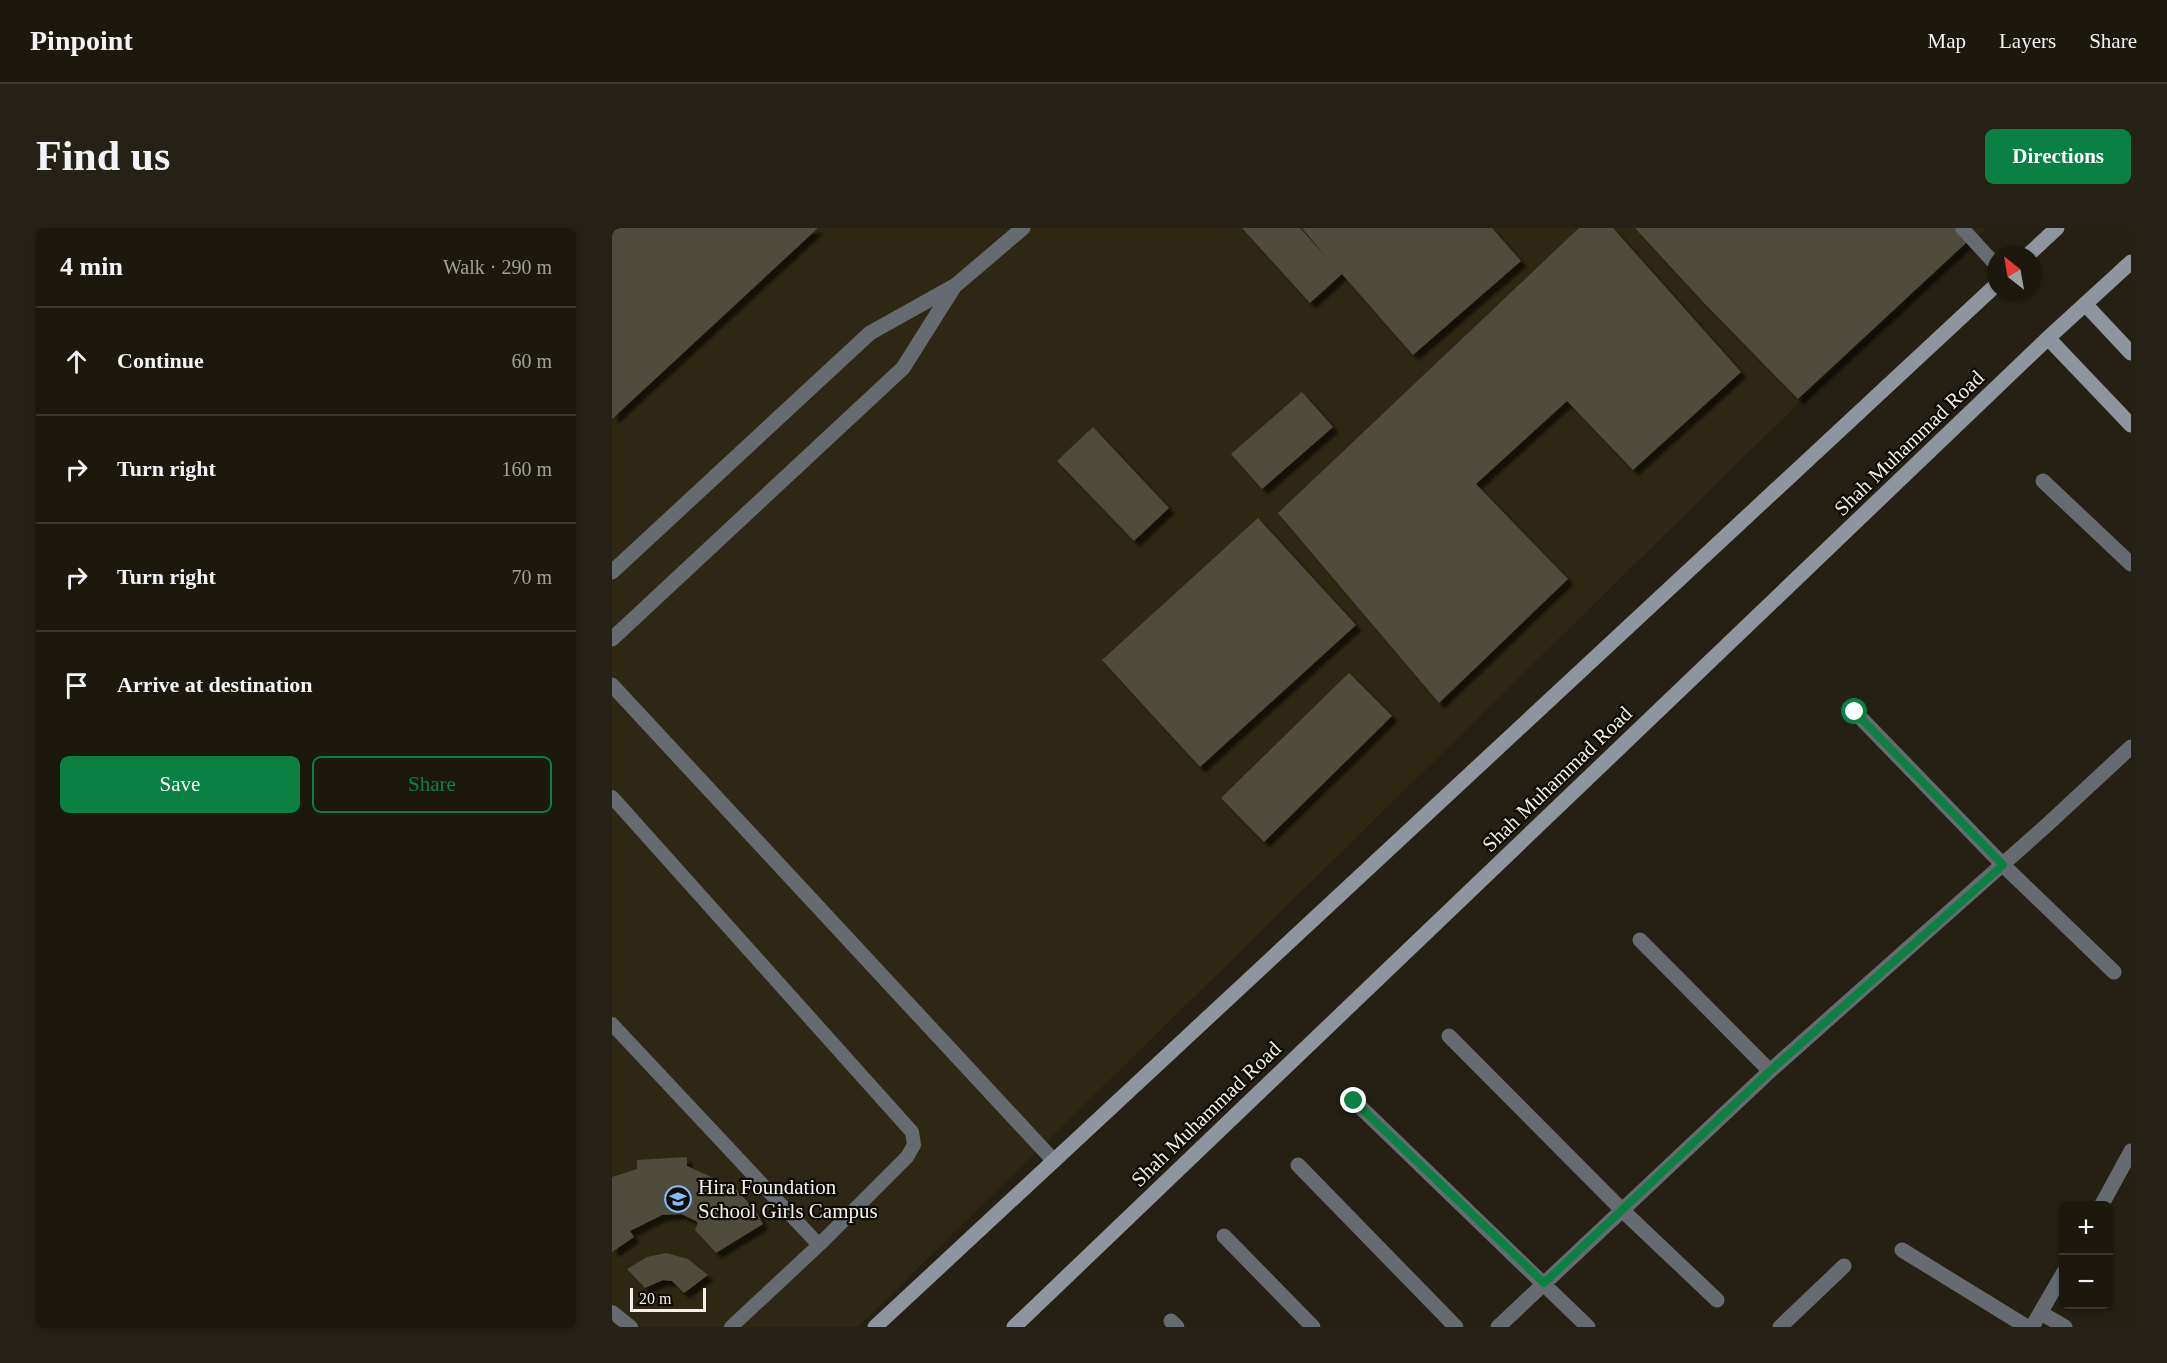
<!DOCTYPE html>
<html lang="en">
<head>
<meta charset="utf-8">
<style>
  :root { --surface:#1c180e; --page:#252117; --text:#f1f3f6; --muted:#a0a09e; --line:#3a372e; --accent:#0b8043 }
  body { margin:0; font-family:Georgia,serif; background:var(--page); color:var(--text) }
  .controls { position:absolute; right:18px; bottom:18px; display:grid; overflow:hidden; border-radius:9px; box-shadow:0 2px 4px #0004 }
  .controls button { width:54px; height:54px; display:grid; place-items:center; padding:0; border:0; border-bottom:2px solid var(--line); background:var(--surface); color:var(--text); font:30px sans-serif }
  .compass { position:absolute; left:1375px; top:18px; width:54px; height:54px; border-radius:50%; background:var(--surface); box-shadow:0 2px 4px #0004; rotate:329deg }
  .scale { position:absolute; left:18px; bottom:15px; width:76px; box-sizing:border-box; padding-left:6px; border:3px solid #f4f0e7; border-top:0; font-size:16px; line-height:21px; white-space:nowrap; color:#f4f0e7; -webkit-text-stroke:4px #0c0a05; paint-order:stroke }
  .stop { position:absolute; width:18px; height:18px; margin:-14px; border:4px solid #0b8043; border-radius:50%; background:#fff }
  .stop.end { background:#0b8043; border-color:#fff; box-shadow:0 2px 6px #0008 }
  .list { margin:0; padding:0; list-style:none }
  h2 { display:flex; justify-content:space-between; align-items:center; height:78px; margin:0; padding:0 24px; font-size:26px }
  h2 small { font-size:20px; font-weight:400; color:var(--muted) }
  .list li { display:grid; grid-template-columns:39px 1fr auto; gap:18px; align-items:center; box-sizing:border-box; height:108px; padding:0 24px; border-top:2px solid var(--line) }
  .list b { display:block; font-size:22px; white-space:nowrap }
  .list em { font-size:20px; font-style:normal; color:var(--muted) }
  .actions { display:flex; gap:12px; padding:18px 24px }
  .actions a { flex:1; padding:14px 0; border:2px solid var(--accent); border-radius:9px; text-align:center; font-size:21px; color:var(--accent) }
  .actions .main { background:var(--accent); color:#fff }
  .icon { flex:none; width:33px; height:33px; fill:none; stroke:currentColor; stroke-width:2; stroke-linecap:round; stroke-linejoin:round }
  .map { position:relative; flex:none; width:1519px; height:1099px; overflow:hidden; border-radius:9px }
  header { display:flex; align-items:center; gap:36px; box-sizing:border-box; height:84px; padding:0 30px; background:var(--surface); border-bottom:2px solid var(--line) }
  header strong { font-size:28px }
  nav { display:flex; gap:33px; margin-inline-start:auto; font-size:21px }
  .intro { display:flex; align-items:center; justify-content:space-between; box-sizing:border-box; height:144px; padding:0 36px }
  h1 { margin:0; font-size:42px }
  .button { padding:15px 27px; border-radius:9px; background:var(--accent); color:#fff; font-size:21px; font-weight:700 }
  main { display:flex; gap:36px; padding:0 36px }
  aside { flex:1; background:var(--surface); border-radius:9px; box-shadow:0 2px 4px #0004 }
  .map>svg:first-child { display:block }
  .built { fill:#2e2713 }
  .building { fill:#504b3c; filter:url(#shadow) }
  .lines { fill:none; stroke-linecap:round; stroke-linejoin:round }
  .lane { stroke:#666b71; stroke-width:14 }
  .street { stroke:#666b71; stroke-width:15 }
  .secondary { stroke:#8e959f; stroke-width:15 }
  .route { stroke:#0b8043; stroke-width:8 }
  .labels { text-anchor:middle; stroke-width:4.5; stroke-linejoin:round; paint-order:stroke }
  .street-label { font-size:21px; fill:#f4f0e7; stroke:#0c0a05 }
  .poi-label { font-size:21px; fill:#f4f0e7; stroke:#0c0a05; text-anchor:start }
</style>
</head>
<body>
<header>
<strong>Pinpoint</strong>
<nav><a>Map</a><a>Layers</a><a>Share</a></nav>
</header>
<div class="intro"><h1>Find us</h1><a class="button">Directions</a></div>
<main>
<aside>
<h2>4 min<small>Walk · 290 m</small></h2>
<ul class="list">
<li><svg class="icon" aria-label="ahead" viewBox="0 0 24 24"><path d="M12 20V5M6 11l6-6 6 6"/></svg><div><b>Continue</b></div><em>60 m</em></li>
<li><svg class="icon" aria-label="right" viewBox="0 0 24 24"><path d="M7 20v-9h11M14 6l5 5-5 5"/></svg><div><b>Turn right</b></div><em>160 m</em></li>
<li><svg class="icon" aria-label="right" viewBox="0 0 24 24"><path d="M7 20v-9h11M14 6l5 5-5 5"/></svg><div><b>Turn right</b></div><em>70 m</em></li>
<li><svg class="icon" aria-label="arrive" viewBox="0 0 24 24"><path d="M6 21V4h12l-3 4 3 4H6"/></svg><div><b>Arrive at destination</b></div></li>
</ul>
<div class="actions"><a class="main">Save</a><a>Share</a></div>
</aside>
<div class="map">
<svg width="1519" height="1099" viewBox="0 0 1519 1099">
  <defs>
    <filter id="shadow"><feDropShadow dx="5.5" dy="5.5" stdDeviation="1.5" flood-color="#0009"/></filter>
  </defs>
  <rect width="100%" height="100%" fill="#252013"/>
  <path class="built" d="M0 0H1375L1199 163 246 1099H0Z"/>
  <path class="building" d="M0 0H206L0 191Z
    M630 0H688L715 30 690 0H880L909 33 801 127 730 46 698 75Z
    M967 0H1001L1129 144 1021 242 955 173 864 256 956 351 827 475 666 285Z
    M1023 0H1342L1355 14 1186 171 1092 75Z
    M690 164 721 199 650 261 619 226Z
    M481 199 557 280 522 313 445 233Z
    M646 290 744 397 588 539 490 432Z
    M737 445 780 488 652 614 609 570Z
    M75 929V938L122 959 144 983 151 996 104 1025 83 1002 86 994 69 986 50 987 18 1003 22 1009 0 1024V949L25 941V932Z
    M54 1025 76 1031 96 1047 72 1065 60 1053 51 1052 33 1060 15 1041 35 1029Z"/>
  <g class="lines">
    <path class="lane" d="M1350 0 1384 37
      M0 569 300 904 302 917 295 929 207 1017 119 1099
      M0 796 207 1017
      M0 1084 19 1099"/>
    <path class="street" d="M1431 253 1519 336
      M0 344 258 105 344 57 411 0
      M0 411 291 140 342 59
      M0 457 442 933
      M1243 484 1391 637 1502 744
      M1028 712 1158 843
      M837 808 1010 982 1105 1072
      M742 873 976 1099
      M686 937 844 1099
      M1489 978 1519 923
      M612 1008 701 1099
      M1290 1022 1415 1099
      M1429 1085 1453 1099
      M559 1093 565 1099
      M886 1099 1158 843 1436 596 1519 519
      M1168 1099 1232 1038
      M1420 1099 1452 1044"/>
    <path class="secondary" d="M1416 27 1445 0
      M1473 76 1519 125
      M1436 110 1519 197
      M263 1099 1384 57
      M402 1099 1436 110 1519 34"/>
  </g>
  <g class="lines">
    <path class="route" d="M742 873 932 1055 1158 843 1391 637 1243 484"/>
  </g>
  <defs>
    <g id="school-ring" transform="scale(1.35)"><circle r="9.5" fill="#0c0a05" stroke="#88bafc" stroke-width="1.5"/><path d="M0-5L7-2L0 1L-7-2ZM-4 1L0 2.5L4 1V4Q0 6-4 4Z" fill="#88bafc"/></g>
  </defs>
  <g fill-rule="evenodd">
    <use href="#school-ring" x="66" y="971"/>
  </g>
  <g class="labels">
    <g class="street-label">
      <text transform="translate(1297 215) rotate(-44)" y="7">Shah Muhammad Road</text>
      <text transform="translate(945 551) rotate(-44)" y="7">Shah Muhammad Road</text>
      <text transform="translate(594 886) rotate(-44)" y="7">Shah Muhammad Road</text>
    </g>
    <g class="poi-label">
      <text x="86" y="966">Hira Foundation<tspan x="86" dy="24">School Girls Campus</tspan></text>
    </g>
  </g>
</svg>
<div class="controls">
<button>+</button>
<button>−</button>
</div>
<svg class="compass" viewBox="-18 -18 36 36"><path d="M0-13l5 13h-10z" fill="#e53935"/><path d="M0 13l5-13h-10z" fill="#a0a09e"/></svg>
<div class="scale">20 m</div>
<div class="stop" style="left:1243px;top:484px"></div>
<div class="stop end" style="left:742px;top:873px"></div>
</div>
</main>
</body>
</html>
